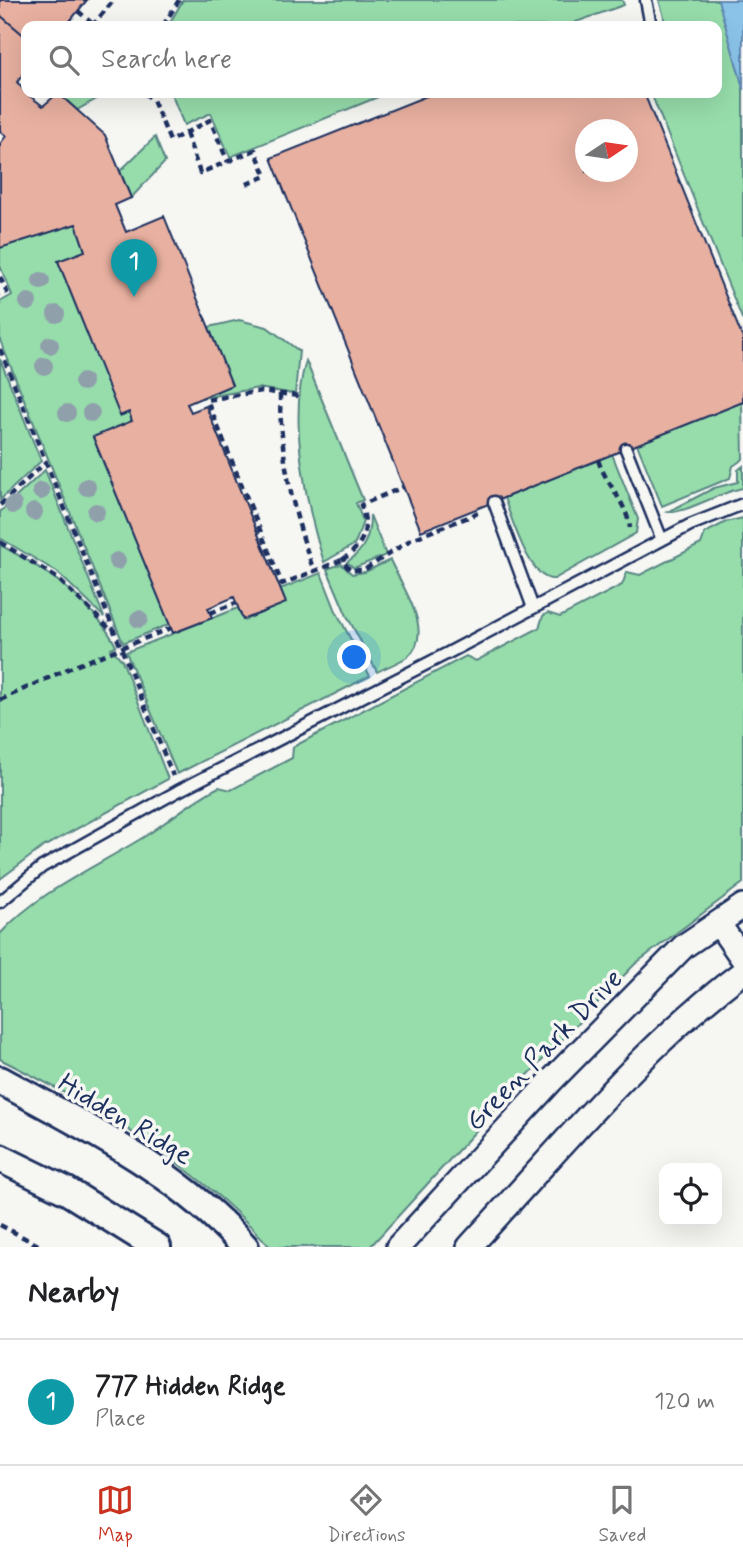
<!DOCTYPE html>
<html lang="en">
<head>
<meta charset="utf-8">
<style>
  :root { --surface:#fff; --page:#f6f6f6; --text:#202124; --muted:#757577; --line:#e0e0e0; --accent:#c8321e }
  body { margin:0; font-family:Mynerve,sans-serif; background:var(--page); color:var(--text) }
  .controls { position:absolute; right:21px; bottom:21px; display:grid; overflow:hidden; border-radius:14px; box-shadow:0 7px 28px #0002 }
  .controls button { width:63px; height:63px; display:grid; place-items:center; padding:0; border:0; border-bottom:2px solid var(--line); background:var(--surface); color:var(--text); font:35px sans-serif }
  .compass { position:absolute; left:575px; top:119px; width:63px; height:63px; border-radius:50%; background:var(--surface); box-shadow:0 7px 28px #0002; rotate:77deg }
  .you { position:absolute; left:355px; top:658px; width:24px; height:24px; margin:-18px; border:5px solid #fff; border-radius:50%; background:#1a73e8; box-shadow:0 0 0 10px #1a73e833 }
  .badge { display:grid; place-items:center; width:46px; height:46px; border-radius:50%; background:var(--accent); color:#fff; font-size:23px; font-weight:700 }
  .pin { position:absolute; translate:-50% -58px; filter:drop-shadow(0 2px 4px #0008) }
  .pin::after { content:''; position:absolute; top:37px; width:24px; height:21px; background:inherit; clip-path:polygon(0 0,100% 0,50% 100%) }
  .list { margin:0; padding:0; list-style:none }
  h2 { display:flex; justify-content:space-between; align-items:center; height:91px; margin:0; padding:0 28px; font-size:30px }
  h2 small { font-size:23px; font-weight:400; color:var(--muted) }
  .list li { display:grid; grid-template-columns:46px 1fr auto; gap:21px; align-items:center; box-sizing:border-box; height:126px; padding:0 28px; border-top:2px solid var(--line) }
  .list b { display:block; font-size:26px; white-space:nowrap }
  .list p { margin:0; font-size:23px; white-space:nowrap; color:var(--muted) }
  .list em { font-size:23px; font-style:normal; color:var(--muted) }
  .icon { flex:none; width:38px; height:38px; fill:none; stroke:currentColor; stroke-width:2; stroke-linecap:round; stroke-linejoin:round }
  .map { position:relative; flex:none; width:743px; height:1247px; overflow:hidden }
  .search { position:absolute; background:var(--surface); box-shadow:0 7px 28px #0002; left:21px; right:21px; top:21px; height:77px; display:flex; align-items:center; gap:18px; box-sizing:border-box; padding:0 24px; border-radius:14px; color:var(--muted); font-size:26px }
  .sheet { height:217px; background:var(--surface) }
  nav { display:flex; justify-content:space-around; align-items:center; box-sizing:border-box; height:98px; border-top:2px solid var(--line); background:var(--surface); font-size:19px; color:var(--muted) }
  nav a { display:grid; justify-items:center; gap:4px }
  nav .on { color:var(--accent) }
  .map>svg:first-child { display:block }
  .green { fill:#97ddab; stroke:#598684; stroke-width:2 }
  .water { fill:#8ac2e8; stroke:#5e87b1; stroke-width:2 }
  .building { fill:#e8b0a0; stroke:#1b2f5e; stroke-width:2; fill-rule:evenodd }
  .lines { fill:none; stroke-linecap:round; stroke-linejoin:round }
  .service-casing { stroke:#1b2f5e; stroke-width:15 }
  .tertiary-casing { stroke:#1b2f5e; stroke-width:28 }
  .secondary-casing { stroke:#1b2f5e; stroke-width:32 }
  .path { stroke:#1b2f5e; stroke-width:4.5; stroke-dasharray:7 5; stroke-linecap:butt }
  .service { stroke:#f6f6f2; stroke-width:10 }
  .tertiary { stroke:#f6f6f2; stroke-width:23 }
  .secondary { stroke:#f6f6f2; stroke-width:26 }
  .tree { fill:#8fa0ab }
  .labels { text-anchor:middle; stroke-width:7; stroke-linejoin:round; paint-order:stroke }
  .street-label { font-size:28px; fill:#1b2f5e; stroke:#f6f6f2 }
</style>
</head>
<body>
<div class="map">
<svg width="743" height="1247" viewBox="0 0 743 1247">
  <rect width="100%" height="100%" fill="#f6f6f2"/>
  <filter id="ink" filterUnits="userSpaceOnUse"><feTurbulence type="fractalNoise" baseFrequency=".0143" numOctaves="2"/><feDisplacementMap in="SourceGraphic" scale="14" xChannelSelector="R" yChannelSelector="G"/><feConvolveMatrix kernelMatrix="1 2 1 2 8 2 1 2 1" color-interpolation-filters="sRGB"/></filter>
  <g filter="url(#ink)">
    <path class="green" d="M183 0H622L624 5 565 26H168Z
      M659 0H743V321L651 93H717V26H663L664 17Z
      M58 93H107L77 110Z
      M171 93H379L378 97 230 157 211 113 184 125Z
      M155 137 165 162 131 198 120 171Z
      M76 224 85 251 58 261 120 415 129 412 132 421 93 437 170 624 123 643 0 340V302L12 295 0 266V248Z
      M239 320 267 327 299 351 295 394 258 388 202 398 232 385 209 327Z
      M0 359 41 461 0 500Z
      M306 361 363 500 356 503 363 521 355 544 324 562C306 506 288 418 306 361Z
      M742 402 743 459 733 466 730 478 662 506 637 444Z
      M612 454 638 519 636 533 554 579C530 581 512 518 504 498Z
      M743 466V488C719 492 685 514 668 512L714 488 738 482V470Z
      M45 470 104 617 57 572 0 538V512Z
      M370 515 386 555 354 568 347 562C365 550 370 536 370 515Z
      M743 518V883L635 964 503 1101 370 1247H270C196 1163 99 1109 0 1059V934C40 890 98 866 147 835 171 819 193 800 219 787L231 790 292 758 293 747 466 656 476 661 539 628 543 616 548 613 560 617 622 585 627 572 640 575 701 544 705 533 726 522Z
      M0 545C44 568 93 601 116 646L111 648 122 660 168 779 43 847 0 879Z
      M390 560C401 585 437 634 407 657 398 663 386 667 377 672L347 616 327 569 341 564 352 574 365 572Z
      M321 573 336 611 370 676 177 774 126 652 238 608 244 620 285 603 280 589Z"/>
    <path class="water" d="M718 0H743V89L740 77Z"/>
    <path class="building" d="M0 0H87L66 26H26V37L0 15Z
      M0 15 26 37V71L17 82 26 93 43 106 58 93 105 135 131 198 115 205 126 232 164 216 232 385 187 404 191 412 206 406 286 603 243 620 234 597 208 608 212 618 173 633 93 437 132 421 129 412 120 416 58 261 85 251 76 224 0 248V144L6 136 0 131Z
      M434 93H644L743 339V402L421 531 271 158ZM586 130H628V172H586Z"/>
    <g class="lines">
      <g class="service-casing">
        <path id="service" d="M646 0 651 26
          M626 449 662 540
          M494 502 533 608
          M0 902 42 867 178 791 448 653 690 525 743 504"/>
      </g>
      <g class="tertiary-casing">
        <path id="tertiary" d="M718 923 743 959
          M398 1247 551 1081 684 946 743 906
          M469 1247C554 1156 643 1045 743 972"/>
      </g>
      <g class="secondary-casing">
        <path id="secondary" d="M0 1080C87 1128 178 1171 245 1247
          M0 1158 67 1191 157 1247"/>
      </g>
      <path class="path" d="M78 11 95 26
        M92 26 114 0
        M163 26 179 0
        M144 93 153 100 170 141 210 120 228 162
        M186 133 200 173 255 150 266 176 245 185
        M0 277 7 292 0 295
        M0 349 173 776
        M280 394C280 456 293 513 314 571
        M298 396 262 391 207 400 282 584 342 560 350 570H364L412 539 476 514 474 510
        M598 460C607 486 626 501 630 528
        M0 505 46 462
        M0 542 57 578 111 630
        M342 560C364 545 370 529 361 505L403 487
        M210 613 236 603
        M0 700 70 668 171 628
        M0 1225 42 1247"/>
      <use href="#service" class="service"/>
      <use href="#tertiary" class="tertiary"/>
      <use href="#secondary" class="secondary"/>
    </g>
    <g class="tree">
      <circle cx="41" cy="281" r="9"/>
      <circle cx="28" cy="302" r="9"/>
      <circle cx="56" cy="314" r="9"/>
      <circle cx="50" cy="345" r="9"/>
      <circle cx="44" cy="366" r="9"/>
      <circle cx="83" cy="382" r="9"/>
      <circle cx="67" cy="413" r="9"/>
      <circle cx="91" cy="413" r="9"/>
      <circle cx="87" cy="487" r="9"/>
      <circle cx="41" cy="491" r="9"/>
      <circle cx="13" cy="505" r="9"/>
      <circle cx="34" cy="512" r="9"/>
      <circle cx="96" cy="512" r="9"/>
      <circle cx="117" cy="561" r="9"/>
      <circle cx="139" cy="619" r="9"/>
    </g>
  </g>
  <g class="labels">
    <g class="street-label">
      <text transform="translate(543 1049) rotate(-46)" y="10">Green Park Drive</text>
      <text transform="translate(126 1118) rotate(31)" y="10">Hidden Ridge</text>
    </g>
  </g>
</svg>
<div class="controls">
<button><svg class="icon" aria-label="locate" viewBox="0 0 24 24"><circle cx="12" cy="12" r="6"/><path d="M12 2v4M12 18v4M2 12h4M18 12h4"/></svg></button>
</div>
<svg class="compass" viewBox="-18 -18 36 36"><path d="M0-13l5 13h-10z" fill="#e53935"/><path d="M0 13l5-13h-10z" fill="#757577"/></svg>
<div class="you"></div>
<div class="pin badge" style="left:134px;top:297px;background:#0f9aa8">1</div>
<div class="search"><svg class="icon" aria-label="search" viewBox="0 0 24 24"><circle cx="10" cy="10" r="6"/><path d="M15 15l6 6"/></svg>Search here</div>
</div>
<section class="sheet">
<h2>Nearby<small></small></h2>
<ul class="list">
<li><span class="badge" style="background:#0f9aa8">1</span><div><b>777 Hidden Ridge</b><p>Place</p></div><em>120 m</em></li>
</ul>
</section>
<nav>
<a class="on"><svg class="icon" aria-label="map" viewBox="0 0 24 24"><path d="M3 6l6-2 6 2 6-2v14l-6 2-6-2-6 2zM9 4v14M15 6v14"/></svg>Map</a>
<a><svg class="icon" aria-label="directions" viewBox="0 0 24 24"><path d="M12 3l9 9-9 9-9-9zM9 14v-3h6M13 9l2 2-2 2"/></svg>Directions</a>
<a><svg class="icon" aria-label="saved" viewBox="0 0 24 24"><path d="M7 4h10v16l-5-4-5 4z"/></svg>Saved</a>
</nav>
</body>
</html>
